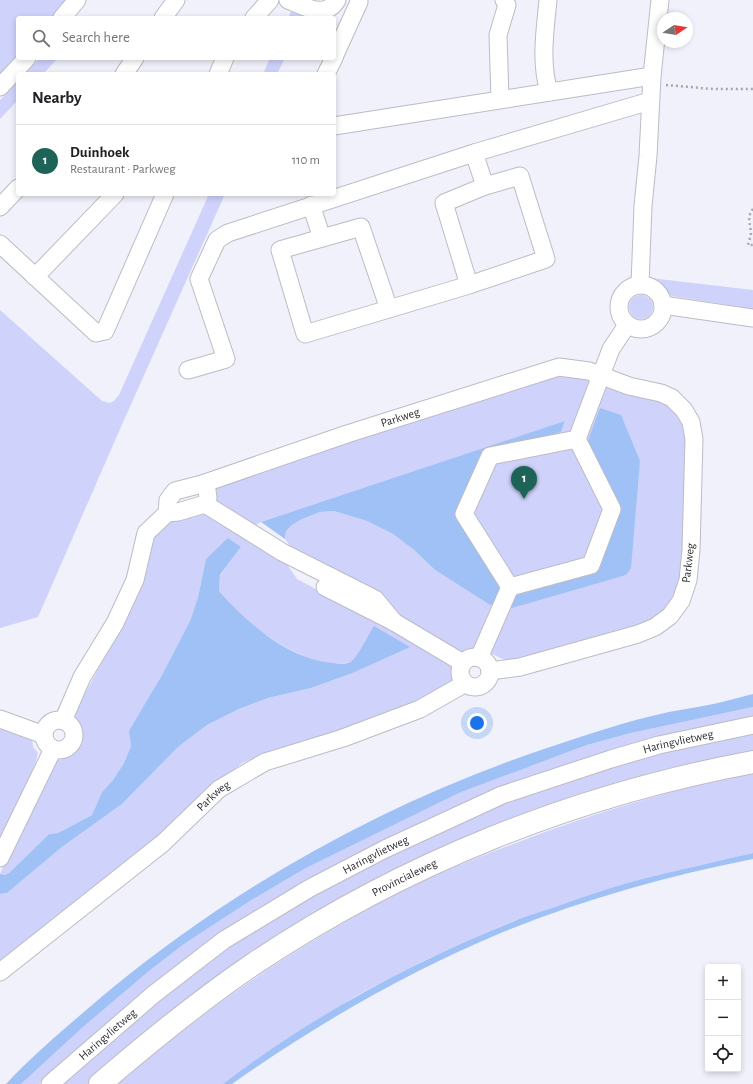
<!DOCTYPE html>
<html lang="en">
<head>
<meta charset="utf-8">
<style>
	body { margin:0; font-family:"Alegreya Sans",sans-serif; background:#f2f2f2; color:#202124 }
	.controls { position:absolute; right:12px; bottom:12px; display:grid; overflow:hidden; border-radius:4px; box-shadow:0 2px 6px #0003 }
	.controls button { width:36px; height:36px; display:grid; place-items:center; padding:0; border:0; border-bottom:1px solid #e0e0e0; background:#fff; color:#202124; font:20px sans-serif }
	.compass { position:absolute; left:657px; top:12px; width:36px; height:36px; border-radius:50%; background:#fff; box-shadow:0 2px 6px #0003; rotate:78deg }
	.you { position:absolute; left:477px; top:723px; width:14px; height:14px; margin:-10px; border:3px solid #fff; border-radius:50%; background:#1a73e8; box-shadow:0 0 0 6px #1a73e833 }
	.badge { display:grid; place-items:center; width:26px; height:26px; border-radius:50%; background:#1d6357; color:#fff; font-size:13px; font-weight:700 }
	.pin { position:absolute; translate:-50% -33px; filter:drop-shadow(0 1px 2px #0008) }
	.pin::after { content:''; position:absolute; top:21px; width:14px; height:12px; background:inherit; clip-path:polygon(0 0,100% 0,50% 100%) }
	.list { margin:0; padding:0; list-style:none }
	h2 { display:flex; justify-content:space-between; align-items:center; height:52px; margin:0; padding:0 16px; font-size:17px }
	h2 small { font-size:13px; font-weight:400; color:#757577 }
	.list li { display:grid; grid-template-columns:26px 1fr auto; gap:12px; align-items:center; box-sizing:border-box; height:72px; padding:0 16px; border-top:1px solid #e0e0e0 }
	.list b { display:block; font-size:15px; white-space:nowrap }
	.list p { margin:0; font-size:13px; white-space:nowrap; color:#757577 }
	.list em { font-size:13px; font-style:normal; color:#757577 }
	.icon { flex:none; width:22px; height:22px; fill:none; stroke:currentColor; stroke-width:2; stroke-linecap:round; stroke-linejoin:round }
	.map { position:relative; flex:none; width:753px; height:1084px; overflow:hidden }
	.search { position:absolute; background:#fff; box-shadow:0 2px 6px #0003; left:16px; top:16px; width:320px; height:44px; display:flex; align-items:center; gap:10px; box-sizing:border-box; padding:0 14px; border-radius:4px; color:#757577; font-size:15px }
	.panel { position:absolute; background:#fff; box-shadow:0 2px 6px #0003; left:16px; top:72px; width:320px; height:124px; border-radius:4px }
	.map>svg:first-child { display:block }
	.green { fill:#cfd2fb; fill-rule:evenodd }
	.water { fill:#a0c1f5 }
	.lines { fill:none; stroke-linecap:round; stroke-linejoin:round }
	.minor-casing { stroke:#bbbcc5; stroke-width:19 }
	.major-casing { stroke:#bbbcc5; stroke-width:24 }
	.path { stroke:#a6a7ae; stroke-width:2.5; stroke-dasharray:2 3; stroke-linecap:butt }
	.minor { stroke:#fff; stroke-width:17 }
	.major { stroke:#fff; stroke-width:22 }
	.labels { text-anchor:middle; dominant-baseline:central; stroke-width:3; stroke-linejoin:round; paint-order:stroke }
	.street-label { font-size:12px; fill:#2d2e31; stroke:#fff }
</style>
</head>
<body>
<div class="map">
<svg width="753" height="1084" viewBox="0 0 753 1084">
	<rect width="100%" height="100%" fill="#f0f1fa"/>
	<g class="green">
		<path d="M0 0H71L57 18H18V58L0 78Z"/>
		<path d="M293 7 306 11 303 18H288Z"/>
		<path d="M40 58H58L43 74H25Z"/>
		<path d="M270 58H285L277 74H263Z"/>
		<path d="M18 81V100L0 119V100Z"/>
		<path d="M209 194H225L120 429 38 617 0 628V310L102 401 110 403 114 401 119 395Z"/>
		<path d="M650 278 753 290V309L672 296C664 292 660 284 650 281Z"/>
		<circle cx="641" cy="307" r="12"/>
		<path d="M559 371 669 402 680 411 689 447 680 597 654 620 516 662H509L486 651 456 653 298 556 285 539 286 531 292 525 300 520 320 512 334 511 367 521 393 534 414 550 435 570 490 605 462 515 487 454 561 432 565 422 261 522 250 528 211 497 209 488ZM593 429 640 461 626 575 511 597 596 572 621 511 587 443Z"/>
		<path d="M207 506 276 553 287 564 297 579 445 658 453 668 454 677 452 681 445 689 413 703 337 732 305 740 256 757 242 763 220 781 115 874 0 967V894L7 893 62 847 122 804 178 747 207 725 239 709 268 698 311 688 350 674 352 661C324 672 279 645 256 628 242 618 231 604 219 591L220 576 241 547 206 559 198 597 190 621 162 675 130 731 131 746 124 763 113 780 102 792 92 815 58 833 49 834 9 873 5 875 0 874 33 794 52 761C68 760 83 749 77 731 75 725 71 723 72 717L117 635 152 533 160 525Z"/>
		<path d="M753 707V718L417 826 347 859 313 877 260 910 52 1072 39 1084H21L82 1028 149 971 184 944 250 901 306 868 459 793 587 745 631 733Z"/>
		<path d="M0 726 32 739 33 747 38 753 36 761 0 850Z"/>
		<path d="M753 731V754L474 837 112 1063 89 1084H59L98 1048 230 945 318 890 487 809 608 766Z"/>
		<path d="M753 772V853L688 868 513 921 460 944 423 961 356 996 282 1043 223 1084H118C204 1009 299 944 400 892 437 873 476 858 516 843 593 813 672 790 753 772Z"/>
	</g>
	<g class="water">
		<path d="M600 408 621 415 640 461 631 568 626 575 512 608 506 606 510 597 597 572 621 511 587 443Z"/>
		<path d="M565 421 561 432 487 454 462 515 504 594 499 603 490 605 435 570 414 550 393 534 367 521 334 511 320 512 300 520 292 525 286 531 285 539 261 522Z"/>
		<path d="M228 538 241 547 220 575 219 591C247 623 288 659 333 663 339 664 348 665 353 660 359 654 369 634 374 626L410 647 350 674 311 688 268 698 239 709 207 725 178 747 122 804 62 847 7 893 0 894V874L5 875 9 873 49 834 58 833 92 815 102 792 113 780 124 763 131 746 129 731 162 675 190 621 198 597 206 559Z"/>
		<path d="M753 694V707L631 733 587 745 459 793 306 868 250 901 184 944 149 971 82 1028 21 1084H6C36 1052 71 1023 105 994 234 887 382 804 541 750 583 736 626 721 669 712 680 710 692 708 703 706 720 703 736 698 753 694Z"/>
		<path d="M753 853V859C668 876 584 899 503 932 407 972 317 1024 232 1084H223C311 1017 410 963 512 922 528 915 544 911 561 905 589 895 618 885 647 878 682 869 718 861 753 853Z"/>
	</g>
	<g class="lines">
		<g class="minor-casing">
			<g id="minor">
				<path d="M288 0C304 6 325 20 337 0"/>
				<path d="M548 0C545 31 540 62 549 92"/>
				<path d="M62 18 77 0"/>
				<path d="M163 18 176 0"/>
				<path d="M254 18 270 0"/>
				<path d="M334 57 359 2"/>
				<path d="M124 74 135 58"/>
				<path d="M218 74 225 58"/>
				<path d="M326 74 334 58"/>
				<path d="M0 87 27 58"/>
				<path d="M500 99 498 35 507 5 504 0"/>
				<path d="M334 126 652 76"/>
				<path d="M474 153 485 186"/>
				<path d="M311 205 322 238"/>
				<path d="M0 207 18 188"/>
				<path d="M0 244 96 333 105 331 165 194"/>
				<path d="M35 277 115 194"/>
				<circle cx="641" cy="307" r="22"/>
				<path d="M640 285 643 206 648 156 652 76 660 0"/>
				<path d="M663 305 753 318"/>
				<path d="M389 309 361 227 280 250 305 334 469 285 546 259 520 176 485 186 444 203 469 285"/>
				<path d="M188 370 226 359 199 279 217 240 228 233 474 153 650 101"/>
				<path d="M577 439 490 456 464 514 510 587 591 565 612 509 577 439 611 349 627 325"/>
				<path id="s1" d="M202 484 347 434 559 367 589 371 629 386 661 393 672 398 684 410 691 422 694 439 691 550 688 580 681 601 670 616 655 627 638 634 520 667 490 671"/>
				<path d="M202 484 207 490 208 498 205 504 178 512 167 513 168 500 175 491Z"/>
				<path d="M205 504 282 552 375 599 394 622"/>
				<path d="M325 587 394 622 463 663"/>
				<circle cx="475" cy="672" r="15"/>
				<path d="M479 658 510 587"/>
				<path d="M0 719 44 735"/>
				<circle cx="59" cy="735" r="15"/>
				<path d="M63 721 82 677 115 623 135 580 146 533 167 513"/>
				<path d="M0 858 53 749"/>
				<path id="s2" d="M0 972 163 843 219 789 265 762 343 738 420 709 464 684"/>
				<path id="s3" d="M50 1084 154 994 224 940 310 888 385 849 502 795 611 759 659 745 753 725"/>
			</g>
		</g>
		<g class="major-casing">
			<g id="major">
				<path id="s4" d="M100 1084C149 1042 199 1001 252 965 402 864 575 795 753 762"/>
			</g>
		</g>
		<g class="path">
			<path d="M666 85 713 89H753"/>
			<path d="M753 209C747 216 750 224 751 232 751 236 749 241 748 245H753"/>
		</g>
		<use href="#minor" class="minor"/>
		<use href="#major" class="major"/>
	</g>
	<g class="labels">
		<g class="street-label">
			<text stroke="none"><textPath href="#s1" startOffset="209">Parkweg</textPath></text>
			<text transform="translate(688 563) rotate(-83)">Parkweg</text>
			<text stroke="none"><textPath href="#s3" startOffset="724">Haringvlietweg</textPath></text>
			<text stroke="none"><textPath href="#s2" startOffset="277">Parkweg</textPath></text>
			<text stroke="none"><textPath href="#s3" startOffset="400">Haringvlietweg</textPath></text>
			<text stroke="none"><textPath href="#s4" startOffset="369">Provincialeweg</textPath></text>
			<text stroke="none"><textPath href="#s3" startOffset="76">Haringvlietweg</textPath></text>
		</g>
	</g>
</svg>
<div class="controls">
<button>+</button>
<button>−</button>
<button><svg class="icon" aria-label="locate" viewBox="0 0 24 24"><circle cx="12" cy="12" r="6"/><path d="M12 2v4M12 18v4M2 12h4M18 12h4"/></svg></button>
</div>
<svg class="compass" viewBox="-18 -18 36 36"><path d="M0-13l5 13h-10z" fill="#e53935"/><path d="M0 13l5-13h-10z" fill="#757577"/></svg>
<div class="you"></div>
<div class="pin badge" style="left:524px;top:499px">1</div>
<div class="search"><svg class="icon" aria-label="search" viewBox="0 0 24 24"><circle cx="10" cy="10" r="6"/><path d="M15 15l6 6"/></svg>Search here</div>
<section class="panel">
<h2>Nearby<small></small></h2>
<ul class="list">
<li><span class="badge">1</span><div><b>Duinhoek</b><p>Restaurant · Parkweg</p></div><em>110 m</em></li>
</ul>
</section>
</div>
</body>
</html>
